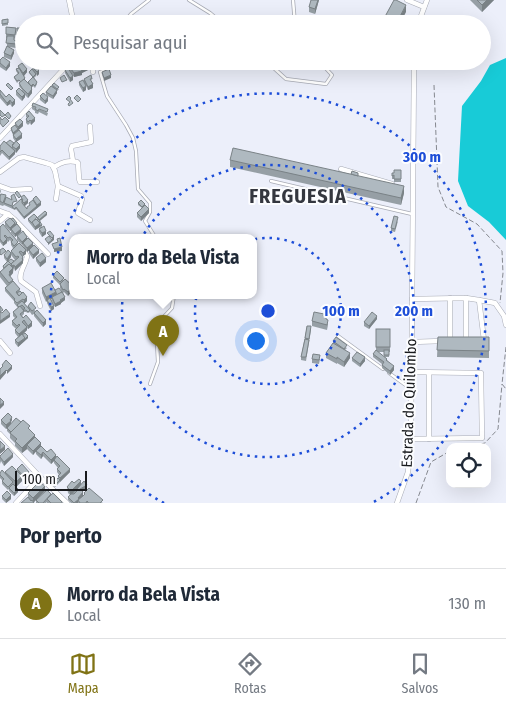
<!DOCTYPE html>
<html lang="pt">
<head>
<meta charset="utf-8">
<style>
	body { margin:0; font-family:"Fira Sans Condensed",sans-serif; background:#f6f6f7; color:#1f2937 }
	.controls { position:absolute; right:15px; bottom:15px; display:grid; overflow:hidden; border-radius:10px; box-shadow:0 5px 20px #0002 }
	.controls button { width:45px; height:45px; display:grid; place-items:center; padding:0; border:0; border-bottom:1px solid #e0e1e3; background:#fff; color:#1f2937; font:25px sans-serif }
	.scale { position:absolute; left:15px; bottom:12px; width:72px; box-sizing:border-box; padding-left:5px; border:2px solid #181a1d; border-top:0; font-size:14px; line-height:18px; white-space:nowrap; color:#181a1d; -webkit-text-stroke:4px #fcfdff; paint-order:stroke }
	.you { position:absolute; left:255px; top:340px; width:18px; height:18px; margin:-12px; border:4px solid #fff; border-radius:50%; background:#1a73e8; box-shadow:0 0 0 8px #1a73e833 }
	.badge { display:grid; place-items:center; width:32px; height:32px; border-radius:50%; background:#807315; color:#fff; font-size:16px; font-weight:700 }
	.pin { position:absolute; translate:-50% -41px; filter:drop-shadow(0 1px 2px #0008) }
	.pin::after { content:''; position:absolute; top:26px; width:18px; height:15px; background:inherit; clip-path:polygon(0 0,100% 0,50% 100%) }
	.popup { position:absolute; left:69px; top:234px; width:188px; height:65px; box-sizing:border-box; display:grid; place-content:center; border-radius:10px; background:#fff; filter:drop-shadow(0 1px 4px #0005); font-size:16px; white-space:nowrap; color:#747a83 }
	.popup b { font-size:19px; color:#1f2937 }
	.popup::after { content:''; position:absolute; left:50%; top:100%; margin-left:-10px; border:10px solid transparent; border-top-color:#fff }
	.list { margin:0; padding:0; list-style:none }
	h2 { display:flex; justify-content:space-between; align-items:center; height:65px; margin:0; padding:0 20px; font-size:21px }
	h2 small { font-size:16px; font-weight:400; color:#747a83 }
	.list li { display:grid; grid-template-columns:32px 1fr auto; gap:15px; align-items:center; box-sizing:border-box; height:70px; padding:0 20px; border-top:1px solid #e0e1e3 }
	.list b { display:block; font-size:19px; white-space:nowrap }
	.list p { margin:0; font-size:16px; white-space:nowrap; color:#747a83 }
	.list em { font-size:16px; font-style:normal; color:#747a83 }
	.icon { flex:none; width:28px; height:28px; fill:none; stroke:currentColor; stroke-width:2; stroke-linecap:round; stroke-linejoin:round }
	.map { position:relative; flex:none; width:506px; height:503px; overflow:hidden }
	.search { position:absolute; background:#fff; box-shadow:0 5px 20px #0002; left:15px; right:15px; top:15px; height:55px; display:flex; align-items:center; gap:12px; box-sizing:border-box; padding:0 18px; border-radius:28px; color:#747a83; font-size:19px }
	.sheet { height:135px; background:#fff }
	nav { display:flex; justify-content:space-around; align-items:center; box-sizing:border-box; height:70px; border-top:1px solid #e0e1e3; background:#fff; font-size:14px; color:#747a83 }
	nav a { display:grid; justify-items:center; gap:2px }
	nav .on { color:#807315 }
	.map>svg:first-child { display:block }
	.water { fill:#18cbd7 }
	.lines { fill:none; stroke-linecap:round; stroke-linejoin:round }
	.lane-casing { stroke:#a8abb5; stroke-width:4 }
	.street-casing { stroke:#a8abb5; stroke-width:5.5 }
	.path { stroke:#85888f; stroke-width:1; stroke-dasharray:5 2.5; stroke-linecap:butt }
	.lane { stroke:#fff; stroke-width:2.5 }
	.street { stroke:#fff; stroke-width:4.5 }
	.wall { fill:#969fa5; fill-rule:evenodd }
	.shaded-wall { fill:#7a8286 }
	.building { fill:#afb9c0; stroke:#7a8286 }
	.ring { fill:none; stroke:#1d4ed8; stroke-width:2.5; stroke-dasharray:2.5 5 }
	.labels { text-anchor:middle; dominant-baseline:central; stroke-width:4; stroke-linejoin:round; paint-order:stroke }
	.street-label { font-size:15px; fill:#181a1d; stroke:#fcfdff }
	.district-label { font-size:20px; font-weight:bold; letter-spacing:1px; fill:#34373f; stroke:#fcfdff }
	.centre { fill:#1d4ed8; stroke:#fcfdff; stroke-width:2.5 }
	.ring-label { font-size:15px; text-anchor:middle; font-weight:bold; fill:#1d4ed8; stroke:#fcfdff; stroke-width:4; stroke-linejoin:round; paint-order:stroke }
</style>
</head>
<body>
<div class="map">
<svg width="506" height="503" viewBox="0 0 506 503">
	<rect width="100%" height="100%" fill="#eceffa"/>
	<path class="water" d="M506 58V240L489 222 468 206 458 181 462 106 481 81 490 65Z"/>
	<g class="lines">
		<g class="lane-casing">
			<g id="lane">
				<path d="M189 0 210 13 223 24"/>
				<path d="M293 0 295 24"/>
				<path d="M123 24 131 14 149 0"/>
				<path d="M108 61 107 70 100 72 107 96 126 125 133 138 136 151 138 189 150 203V212L145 221 155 237"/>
				<path d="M266 61 286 79 326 84 332 75 319 61"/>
				<path d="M271 181 412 214"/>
				<path d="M338 336 383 369"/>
				<path d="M389 373 411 389"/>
				<path d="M150 384 158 362 156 325 172 308 174 295"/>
			</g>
		</g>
		<g class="street-casing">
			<g id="street">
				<path d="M69 0 72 15 76 24"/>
				<path d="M407 0 424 7"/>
				<path d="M418 24 427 0"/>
				<path d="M92 61 93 72"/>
				<path d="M0 138 71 61"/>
				<path d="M73 161 71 149 72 146 91 142 90 126"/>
				<path d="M54 167C62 162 68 160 77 162L78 163 79 179 80 182H97"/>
				<path d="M341 169 392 184"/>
				<path d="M0 172 19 158 24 157 46 163 52 165 55 171 58 186 56 199"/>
				<path d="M0 186 11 190 30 189"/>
				<path d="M58 186 81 196 82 199 78 213 90 220"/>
				<path d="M0 211 8 214 14 219 48 254"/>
				<path d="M0 221 8 214"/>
				<path d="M22 248 27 256C26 265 18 272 21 281L36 292 40 306"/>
				<path d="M450 298V341"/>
				<path d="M412 299 466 298 479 300 484 340"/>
				<path d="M479 300 495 303 504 316 506 325"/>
				<path d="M0 341 10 353"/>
				<path d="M466 341V298"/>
				<path d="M412 342 442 341"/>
				<path d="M0 434 40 477 67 503"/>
				<path d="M411 439 482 438 481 373 411 372"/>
				<path d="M429 439V373"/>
				<path d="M16 503 40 477"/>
				<path d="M397 503 408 472 411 439 414 61"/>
			</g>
		</g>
		<g class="path">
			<path d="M434 85 438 187 446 207 477 224 502 251 503 273 500 303"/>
			<path d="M506 347 502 384 506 389"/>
			<path d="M466 447 485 443 498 429 502 384"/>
			<path d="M416 503 431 462 450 451"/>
		</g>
		<use href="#lane" class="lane"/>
		<use href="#street" class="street"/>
	</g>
	<g class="wall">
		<path d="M319 0 315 14 309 12V7Z"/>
		<path d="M470 0H494L482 12Z"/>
		<path d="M8 19V25L2 26V20Z"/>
		<path d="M6 27 16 28 15 39 14 38V40L16 41V48L9 47 14 53 11 60 4 57V53L7 47V38H6Z"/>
		<path d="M17 28H21L20 40H17Z"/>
		<path d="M0 60 10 66 6 71 0 67Z"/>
		<path d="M72 61H88V63H87L88 70 82 73V75L74 77 68 68V65L72 62Z"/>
		<path d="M18 66 27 72 24 76V80L28 84V82L33 77 29 73V72L32 70V67L39 74 37 76 36 74V76L34 78 37 84 35 88 33 86 32 87V93L28 98 25 95V97L22 101 16 95V91L22 90 19 86 20 82 19 81 17 83 14 78V77L18 74 16 71V69L18 68Z"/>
		<path d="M65 70 73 80 70 82 65 73Z"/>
		<path d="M84 79 92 82 93 88 88 90 84 82Z"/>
		<path d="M79 82 86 90 83 92 79 85Z"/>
		<path d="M52 85 59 89 57 91V93L53 99 46 95V92L52 87Z"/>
		<path d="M0 86V90L6 97 15 104 12 107 10 104 7 106 0 98Z"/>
		<path d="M40 96 48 101 45 104 40 100Z"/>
		<path d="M32 106 48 113 47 116 39 112 38 114 35 113V111L32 109Z"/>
		<path d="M26 114 35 121 31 125 30 123 28 125 26 123V119L27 118 26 117Z"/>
		<path d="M15 123 23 126 15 133 22 138 16 142 20 148 16 153 15 152V154L9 160 2 153 0 156V146L7 143H14L15 141 13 138V135L11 130V128L15 125Z"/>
		<path d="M230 160 404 193 401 205 230 167Z"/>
		<path d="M401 170V182H394V179H392V176L394 173Z"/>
		<path d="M0 189 1 191 0 194 12 200 11 196 13 204 12 207 21 199V197L28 203 24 206 27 209 33 200V199L41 205 24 219 16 209 15 210 4 205 3 206 0 205Z"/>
		<path d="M138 203 145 205 149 213 141 221 137 217V213L142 208 138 205Z"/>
		<path d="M47 215 40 221 42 226 41 228 46 234 42 237 39 232V229L40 228V227L35 230 28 221V219H37H36L37 221V218Z"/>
		<path d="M398 221 395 232 391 231V228Z"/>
		<path d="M5 222 17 225 21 232 15 237 11 233V230L10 231 5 226Z"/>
		<path d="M0 227 18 244 26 254 23 256V263L15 271 14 268 13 269V273L10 277 13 281 27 301 24 304 28 307V306L36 311 46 324 43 327 34 316V314L32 315 30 312 28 313 26 312H24V314L22 316 32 326 28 329 27 328V330L22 335 28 338 18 347 15 343V340L18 337 15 333V330L16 329 12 325V321L15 318 13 316V312L18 308 14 303V301L5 291V288L7 286 0 277V272L3 270V266L7 262 4 258V255L11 253V251L13 248 11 245V242L10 240 8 242 7 241V243L3 246 0 242ZM11 255 15 260 14 261H8L11 257Z"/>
		<path d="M17 236 27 239 39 253 33 259 29 253V250L27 252 23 246V244L22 245 17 240Z"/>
		<path d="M36 258 46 262 40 267 36 261Z"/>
		<path d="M53 275 64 280 73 286 68 296 64 292 63 293 65 300 61 303V304L55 307 52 301V299H51L54 309 51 311 47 303V301L46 302 42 293V288L62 292 60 288V285L53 278Z"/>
		<path d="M324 316 326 319 328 325 327 330 312 326V321Z"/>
		<path d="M377 319 369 329 364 326V322Z"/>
		<path d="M307 326 311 330 306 361 301 360V357Z"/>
		<path d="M376 329H390V352H389V357H385L394 370 390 375 382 368V364L373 357V354L376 351ZM378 352H384V357Z"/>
		<path d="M438 337H489V358L437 357Z"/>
		<path d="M333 341 347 348 345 350 350 358 344 367 337 363V364L326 358V353L333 343Z"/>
		<path d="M352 358 365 361 360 367 352 361Z"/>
		<path d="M312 359H320L319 364 312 363Z"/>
		<path d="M1 420H12L11 422V424L30 430 41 446 47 452 56 457 70 472 55 487 53 485V483L58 478V476L59 475 57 472V469L58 468 54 463V461L51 464 43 456 41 459 36 454V451L33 455 27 449 22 453 15 446V443L10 438V434L7 431V428L6 429 1 424Z"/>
		<path d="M0 456 13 457 4 466 1 461 0 464Z"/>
		<path d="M17 469 29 476V478L25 482 22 478V481L16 487 18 492 14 496 9 491V489L8 490 2 484V480L0 478V473H5V472L17 471Z"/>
		<path d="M74 483 81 484 87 488 82 491 83 496 80 499 84 496V493L103 503H71L68 500V497L70 495 68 493 67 487Z"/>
		<path d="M45 491 34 502 21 503 28 497V493Z"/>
		<path d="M51 494 62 503H47V502L46 503H36V500Z"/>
		<path d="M2 496 11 499 6 503 2 499Z"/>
	</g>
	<g class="shaded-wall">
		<path d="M318 0H319L315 14V9Z"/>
		<path d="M487 0H494L482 12V5Z"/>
		<path d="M406 5V12L400 24H396Z"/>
		<path d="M14 50V53L11 60V56Z"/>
		<path d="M10 62V66L6 71V68Z"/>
		<path d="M88 67V70L82 73V75L74 77V73L81 69Z"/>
		<path d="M27 69V72L23 77V73Z"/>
		<path d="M39 70V74L37 76V72Z"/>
		<path d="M111 75V78L104 81V78Z"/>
		<path d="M73 76V80L70 82V78Z"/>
		<path d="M33 84V86L32 87V93L28 98V94L31 86Z"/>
		<path d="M93 84V88L88 90V87Z"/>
		<path d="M86 86V90L83 92V88Z"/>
		<path d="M57 90V93L53 99V96Z"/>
		<path d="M25 94V97L22 101V97Z"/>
		<path d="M48 97V101L45 104V101Z"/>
		<path d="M10 100V104L7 106V103Z"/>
		<path d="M15 100V104L12 107V103Z"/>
		<path d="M35 118V121L31 125V121Z"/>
		<path d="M23 122V126L13 135V133L18 129V127Z"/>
		<path d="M22 134V138L16 142V139Z"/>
		<path d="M20 145V148L16 153V149Z"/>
		<path d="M15 151V154L9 160V157Z"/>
		<path d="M404 186V193L401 205V198Z"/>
		<path d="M28 200V203L24 207V203Z"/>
		<path d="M41 202V205L24 219V217L37 206V205Z"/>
		<path d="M149 209V213L141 221V217Z"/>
		<path d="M47 213V215L39 221V220Z"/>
		<path d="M15 223H17V225L10 231V228Z"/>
		<path d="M40 223V227L35 230V227Z"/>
		<path d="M21 229V232L15 237V234Z"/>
		<path d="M46 231V234L42 237V233Z"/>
		<path d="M54 236V240L48 245V243L52 240V238Z"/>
		<path d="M27 237V240L22 245V242Z"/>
		<path d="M7 239V243L3 246V243Z"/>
		<path d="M33 243V247L27 252V248Z"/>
		<path d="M62 247V251L54 252V249Z"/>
		<path d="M26 250V254L23 256V253Z"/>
		<path d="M39 250V253L33 259V255Z"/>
		<path d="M11 253V257L7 262V259Z"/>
		<path d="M23 257V263L15 271V267Z"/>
		<path d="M46 258V262L40 267V263Z"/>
		<path d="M14 265 13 273 10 276V278L9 280V272Z"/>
		<path d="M73 286V290L68 296V292Z"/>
		<path d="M56 292V297H52V299L48 301 47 300 46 302V297Z"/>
		<path d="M27 297V301L24 304V300Z"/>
		<path d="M65 297V300L61 303V304L55 307V304Z"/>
		<path d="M54 306V309L51 311V307Z"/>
		<path d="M10 314V317L0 324V321Z"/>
		<path d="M377 316V319L369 329V326Z"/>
		<path d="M46 320V324L43 327V323Z"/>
		<path d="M32 322V326L28 329V326Z"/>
		<path d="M27 327V330L19 338V334Z"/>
		<path d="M28 336V338L18 347V343L25 338Z"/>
		<path d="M350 353V358L344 367V362Z"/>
		<path d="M365 357V361L360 367V364Z"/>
		<path d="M12 366V369L7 374V371Z"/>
		<path d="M394 366V370L390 375V371Z"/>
		<path d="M6 370V373L0 380V376Z"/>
		<path d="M4 402V405L0 409V405Z"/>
		<path d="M12 417V420L11 422V424L6 429V425Z"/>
		<path d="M35 435V440L27 445V449L22 453V448Z"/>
		<path d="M41 443V446L33 455V451Z"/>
		<path d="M5 446V450L0 454V450Z"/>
		<path d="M43 452V456L41 459V455Z"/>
		<path d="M13 454V457L4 466V462Z"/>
		<path d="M56 455V458L54 460V461L51 464V460Z"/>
		<path d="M70 469V472L60 482V478Z"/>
		<path d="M29 472V478L25 482V478Z"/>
		<path d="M22 476V481L16 487V482Z"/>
		<path d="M81 481V485L70 496V492Z"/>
		<path d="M87 485V488L80 493V489Z"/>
		<path d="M45 486V491L33 503V498Z"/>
		<path d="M18 489V492L14 496V493Z"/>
		<path d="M83 492V496L78 501V503H75L78 498Z"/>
		<path d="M11 495V499L6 503V500Z"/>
	</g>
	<g class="building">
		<path d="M311 0H318L315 9 309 7Z"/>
		<path d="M394 0H396L406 5 396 24H381Z"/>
		<path d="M477 0H487L482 5Z"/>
		<path d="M8 19V23L2 24V20Z"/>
		<path d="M6 27 16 28 15 35 6 34Z"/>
		<path d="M17 28H21L20 37H17Z"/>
		<path d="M7 36H14V40L16 41V44L6 43Z"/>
		<path d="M7 46 14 50 11 56 4 53Z"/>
		<path d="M3 57 10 62 6 68 0 63V60Z"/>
		<path d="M72 61H86L88 67 81 69 82 71 74 73 68 65 72 62Z"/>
		<path d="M22 63 27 69 23 73 18 66Z"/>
		<path d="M34 64 39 70 37 72 32 67Z"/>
		<path d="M19 68 25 78 21 82 19 80 17 81 14 77 19 73 16 69Z"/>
		<path d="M68 68 73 76 70 78 65 70Z"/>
		<path d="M32 69 36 74 33 77 29 72Z"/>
		<path d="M109 69 111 75 104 78 102 72Z"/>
		<path d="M64 75 67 80 62 82 60 78Z"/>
		<path d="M91 75 92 79H90L93 84 88 87 84 79Z"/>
		<path d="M33 77 37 82 35 86 33 84 31 86 28 82Z"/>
		<path d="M24 79 32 87 31 88 32 89 28 94 22 88 19 83Z"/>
		<path d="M83 80 86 86 83 88 79 82Z"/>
		<path d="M8 83 13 88 11 90 6 85Z"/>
		<path d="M54 83 59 87 57 89 52 85Z"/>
		<path d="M51 86 57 90 53 96 46 92Z"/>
		<path d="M19 88 25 94 22 97 16 91Z"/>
		<path d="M0 90 6 97 9 94 15 100 12 103 10 100 7 103 0 94Z"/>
		<path d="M43 93 48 97 45 101 40 96Z"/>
		<path d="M77 95 81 99 78 102 74 98Z"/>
		<path d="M69 96 71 98 70 99 73 103 69 106 68 104 70 102 66 99Z"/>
		<path d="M33 103 48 109 47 112 39 109 38 111 35 109 36 107 32 106Z"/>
		<path d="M0 110 5 115 2 117 0 115Z"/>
		<path d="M29 111 35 118 31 121 30 120 28 122 26 119 29 116 26 114Z"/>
		<path d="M8 112 11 116 9 119 5 115Z"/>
		<path d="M0 117 2 120 5 117 9 121 3 127 0 123Z"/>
		<path d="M20 119 23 122 18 127 15 123Z"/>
		<path d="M15 125 18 129 13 133 11 128Z"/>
		<path d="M19 130 22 134 16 139 13 135Z"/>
		<path d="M10 140 14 143 12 145 13 146 12 148 6 143Z"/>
		<path d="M4 141 15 151 9 157 2 150 0 152V146Z"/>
		<path d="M16 141 20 145 16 149 12 146Z"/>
		<path d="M233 148 404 186 401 198 230 160Z"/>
		<path d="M394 170H401V179H394V175L392 176V173H394Z"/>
		<path d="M352 171 358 173V176L351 174Z"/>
		<path d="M17 191 21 196 19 198 15 193Z"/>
		<path d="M1 194 6 195 3 203 0 201V196Z"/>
		<path d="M14 194 17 201 13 202 12 206 4 203 6 197 12 200 11 196Z"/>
		<path d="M24 195 28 200 24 203 22 201 23 200 21 197Z"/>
		<path d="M36 196 41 202 37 205 33 199Z"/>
		<path d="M21 199 22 200V203L27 209V207L30 205 29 203 33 200 37 206 24 217 16 207 15 209 12 207Z"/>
		<path d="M141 200 145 204 142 207 138 203Z"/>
		<path d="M145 205 149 209 141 217 137 213Z"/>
		<path d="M45 211 47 213 39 220 42 225 41 226 37 221 39 219 37 218Z"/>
		<path d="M34 214 37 217 32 223 28 219Z"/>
		<path d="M394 216 398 217 395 229 391 228Z"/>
		<path d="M10 218 15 223 10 228 5 222Z"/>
		<path d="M13 218 17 223 15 225V223L11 219Z"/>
		<path d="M36 219 40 223 35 227 32 222Z"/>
		<path d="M3 224 18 242 14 246 11 242 13 240 10 237 8 238 5 235 4 236 7 239 3 243 0 239V227Z"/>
		<path d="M17 224 21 229 15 234 11 229Z"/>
		<path d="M44 226 46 231 42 233 39 229Z"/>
		<path d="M23 231 27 237 22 242 17 236Z"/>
		<path d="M50 231 54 236 52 238 47 233Z"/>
		<path d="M49 236 52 240 48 243 45 239Z"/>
		<path d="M28 238 33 243 27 248 23 243Z"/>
		<path d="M60 238 62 247 54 249 52 244 58 242 57 239Z"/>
		<path d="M19 243 26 250 23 253 21 251 19 252 23 257 22 259 23 260 15 267 14 265 12 266 11 264 13 267 12 268 9 264 4 268 3 266 8 261 11 264 19 257 18 256 16 257 11 251Z"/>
		<path d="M34 245 39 250 33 255 29 250Z"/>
		<path d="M3 248 6 251 1 255 0 254V250Z"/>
		<path d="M8 250 11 253 7 259 4 255Z"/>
		<path d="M42 253 46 258 40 263 36 258Z"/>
		<path d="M11 259 14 261 11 264 8 261Z"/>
		<path d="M9 264 13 268 9 272 10 273 9 275 13 280 9 283 0 272Z"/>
		<path d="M57 271 64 278 60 282 53 275Z"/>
		<path d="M65 279 73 286 68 292 64 289 63 290 60 284Z"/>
		<path d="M13 281 20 289 16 292 19 296 23 292 27 297 24 300 23 299 17 303 14 300 15 299 5 288Z"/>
		<path d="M51 283 56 292 46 297 42 288Z"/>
		<path d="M59 288 62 292 57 295 55 290Z"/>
		<path d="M20 291 22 293 19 296 17 293Z"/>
		<path d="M62 292 65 297 60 300 61 301 55 304 52 297Z"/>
		<path d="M50 298 54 306 51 307 47 300Z"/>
		<path d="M22 301 30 310 28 312 26 310H23L25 308 22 305 19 307 17 305Z"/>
		<path d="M31 302 36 308 32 311 28 306Z"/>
		<path d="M0 306 3 310 0 312 2 313 6 309 10 314 0 321Z"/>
		<path d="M20 306 24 311 20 314 23 318 26 315 32 322 28 326 24 320 22 322 27 327 19 334 15 330 20 325 19 324 17 326 12 321 17 317 13 312Z"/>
		<path d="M37 310 46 320 43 323 34 313Z"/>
		<path d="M314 312 324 314 323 316 326 317V319L328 320 327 325 312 321Z"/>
		<path d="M372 312 377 316 369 326 364 322Z"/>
		<path d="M307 326H311L309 339 305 338Z"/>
		<rect x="376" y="329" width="14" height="18"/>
		<path d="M25 333 28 336 25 339V338L22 335Z"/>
		<path d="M22 334 25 338 18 343 15 340Z"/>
		<path d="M336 337 347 345 344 349 333 341Z"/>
		<path d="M438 337H489V351L437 350Z"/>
		<path d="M305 339 309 340 306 357H301Z"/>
		<path d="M333 343 350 353 344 362 337 357V359L326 353Z"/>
		<path d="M376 350 387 359 386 360 394 366 390 371 382 365 384 362 373 354Z"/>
		<rect x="384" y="350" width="5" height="5"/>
		<path d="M357 352 365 357 360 364 352 358Z"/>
		<path d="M313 354 320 355 319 360 312 359Z"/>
		<path d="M6 360 12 366 7 371 6 370 0 376V369L3 366 2 365Z"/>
		<path d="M0 398 4 402 0 405Z"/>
		<path d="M8 413 12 417 10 420 11 421 6 425 1 420Z"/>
		<path d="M16 418 21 422 11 432 7 428Z"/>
		<path d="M23 420 30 426 28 428 35 435 22 448 15 441 17 439 10 433Z"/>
		<path d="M35 437 41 443 33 451 27 445Z"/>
		<path d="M0 441 5 446 0 450Z"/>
		<path d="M41 446 47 452 51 449 56 455 51 460 43 452 41 455 36 451Z"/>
		<path d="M8 448 13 454 4 462 0 457V456Z"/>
		<path d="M57 456 70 469 60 478 58 476 61 473 57 469 60 466 54 460Z"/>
		<path d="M22 464 29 472 28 474 29 475 25 478 17 469Z"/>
		<path d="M12 466 22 476 16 482 5 472Z"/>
		<path d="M2 470 13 482 8 487 2 481 4 479 0 475V473Z"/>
		<path d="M58 478 60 480 55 485 53 483Z"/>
		<path d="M79 479 81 481 70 492 68 489H69L67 487 72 481 74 483Z"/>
		<path d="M84 481 87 485 80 489 83 492 78 498 79 499 74 503 68 497 71 494H74L78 490 77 489Z"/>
		<path d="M39 482 45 486 33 498 28 493Z"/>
		<path d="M13 484 18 489 14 493 9 488Z"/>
		<path d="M89 488 103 500 100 503H88V502L87 501 86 503H80L78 500 83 496 85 494 84 493Z"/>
		<path d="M47 490 51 494 43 503H39L36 500Z"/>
		<path d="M7 491 11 495 6 500 2 496Z"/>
		<path d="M53 493 62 502V503H51L47 499Z"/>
		<path d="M28 497 31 501 32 500 34 503H21Z"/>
	</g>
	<g class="ring">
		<circle cx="268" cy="311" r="73"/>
		<circle cx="268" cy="311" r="146"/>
		<path d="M164 503A218 218 0 1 1 372 503"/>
	</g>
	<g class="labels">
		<g class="street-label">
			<text transform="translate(409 403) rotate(-88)">Estrada do Quilombo</text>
		</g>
		<g class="district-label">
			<text x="298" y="196">FREGUESIA</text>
		</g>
	</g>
	<circle cx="268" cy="311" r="8" class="centre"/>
	<g class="ring-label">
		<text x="422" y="162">300 m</text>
		<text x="341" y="316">100 m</text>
		<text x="414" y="316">200 m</text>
	</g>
</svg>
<div class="controls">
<button><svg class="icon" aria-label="locate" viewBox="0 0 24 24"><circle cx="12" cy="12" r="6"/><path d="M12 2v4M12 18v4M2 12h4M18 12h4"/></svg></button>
</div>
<div class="scale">100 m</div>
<div class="you"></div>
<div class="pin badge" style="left:163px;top:356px">A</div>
<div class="popup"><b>Morro da Bela Vista</b>Local</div>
<div class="search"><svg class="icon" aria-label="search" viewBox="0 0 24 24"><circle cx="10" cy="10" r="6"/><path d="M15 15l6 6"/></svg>Pesquisar aqui</div>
</div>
<section class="sheet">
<h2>Por perto<small></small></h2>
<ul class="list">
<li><span class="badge">A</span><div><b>Morro da Bela Vista</b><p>Local</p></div><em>130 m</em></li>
</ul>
</section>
<nav>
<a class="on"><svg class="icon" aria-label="map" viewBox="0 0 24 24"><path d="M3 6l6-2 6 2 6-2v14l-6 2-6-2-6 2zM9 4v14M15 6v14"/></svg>Mapa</a>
<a><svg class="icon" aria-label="directions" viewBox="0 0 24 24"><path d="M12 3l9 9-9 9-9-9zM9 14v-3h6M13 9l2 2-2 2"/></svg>Rotas</a>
<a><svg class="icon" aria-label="saved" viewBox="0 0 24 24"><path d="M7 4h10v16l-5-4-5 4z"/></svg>Salvos</a>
</nav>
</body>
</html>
